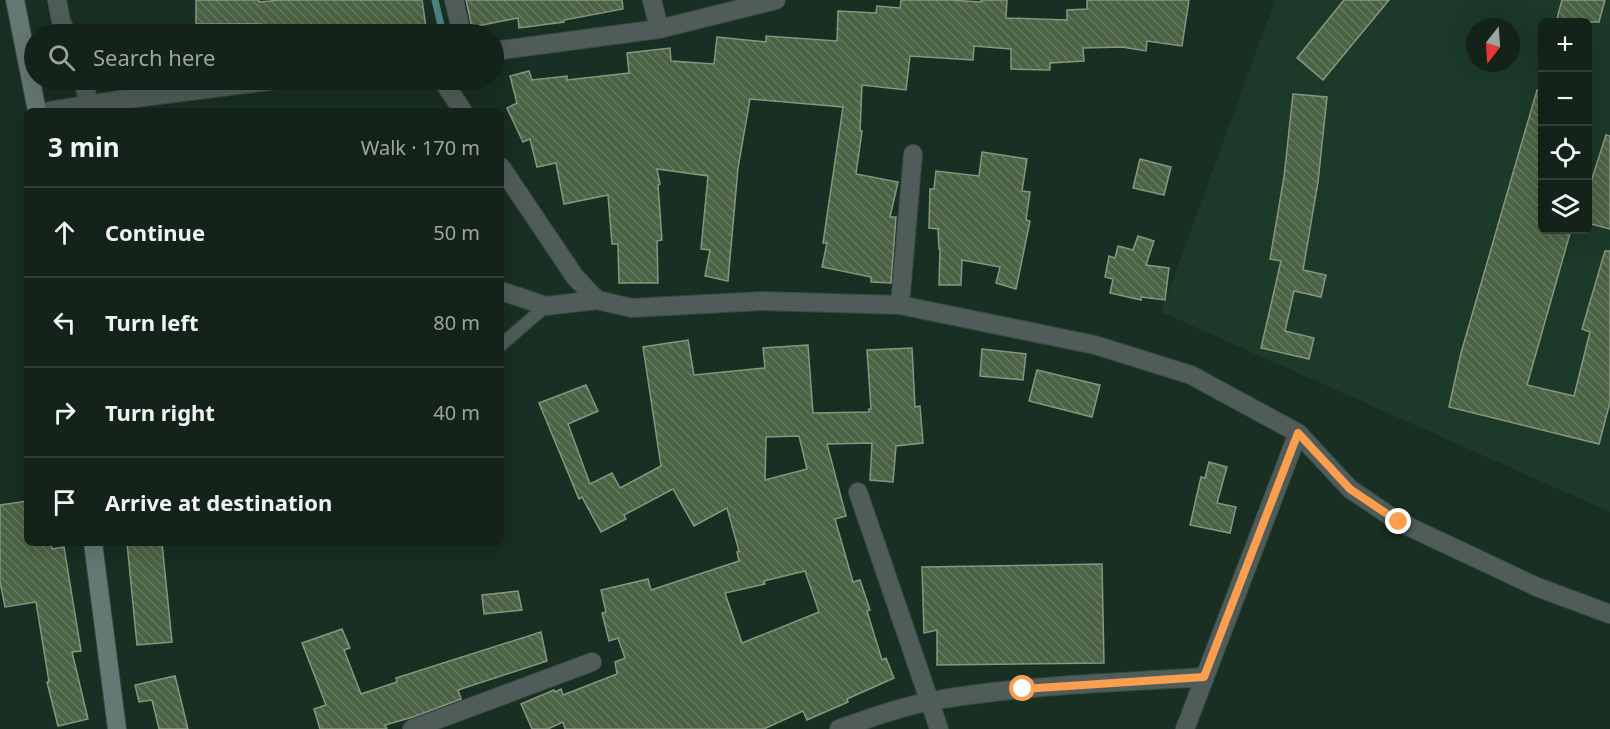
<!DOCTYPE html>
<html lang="en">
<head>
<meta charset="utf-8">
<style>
	body { margin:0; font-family:"Noto Sans",sans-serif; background:#1c2b23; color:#f1f3f6 }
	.controls { position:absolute; right:18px; top:18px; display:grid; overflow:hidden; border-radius:9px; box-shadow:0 6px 24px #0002 }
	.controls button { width:54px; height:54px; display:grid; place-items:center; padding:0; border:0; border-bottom:2px solid #324039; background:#13231a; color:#f1f3f6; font:30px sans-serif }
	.compass { position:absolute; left:1466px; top:18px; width:54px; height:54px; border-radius:50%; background:#13231a; box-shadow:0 6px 24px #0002; rotate:197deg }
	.stop { position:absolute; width:18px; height:18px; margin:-14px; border:4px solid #fb9e50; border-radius:50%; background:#fff }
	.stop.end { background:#fb9e50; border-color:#fff; box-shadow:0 2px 6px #0008 }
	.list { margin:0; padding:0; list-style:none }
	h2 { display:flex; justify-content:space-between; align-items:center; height:78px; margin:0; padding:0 24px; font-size:26px }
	h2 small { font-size:20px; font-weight:400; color:#9da4a2 }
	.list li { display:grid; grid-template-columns:39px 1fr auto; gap:18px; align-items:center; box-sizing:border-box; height:90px; padding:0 24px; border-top:2px solid #324039 }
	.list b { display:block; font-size:22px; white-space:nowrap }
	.list em { font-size:20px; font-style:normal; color:#9da4a2 }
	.icon { flex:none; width:33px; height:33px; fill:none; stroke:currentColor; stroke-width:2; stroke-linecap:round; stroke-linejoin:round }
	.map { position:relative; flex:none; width:1610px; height:729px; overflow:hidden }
	.search { position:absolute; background:#13231a; box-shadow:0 6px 24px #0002; left:24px; top:24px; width:480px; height:66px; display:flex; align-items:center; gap:15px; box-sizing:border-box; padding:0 21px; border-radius:33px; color:#9da4a2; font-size:22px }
	.panel { position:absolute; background:#13231a; box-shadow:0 6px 24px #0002; left:24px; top:108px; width:480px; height:438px; border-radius:9px }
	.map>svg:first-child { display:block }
	.built { fill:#1c3929; fill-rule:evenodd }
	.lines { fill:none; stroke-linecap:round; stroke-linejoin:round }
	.stream { stroke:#4c8182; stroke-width:7 }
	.building { fill:url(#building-back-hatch); stroke:#869681; stroke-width:1.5; fill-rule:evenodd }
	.lane-casing { stroke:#364b3f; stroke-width:14 }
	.street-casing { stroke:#364b3f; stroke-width:20 }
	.secondary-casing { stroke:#364b3f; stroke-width:20 }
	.lane { stroke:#505c59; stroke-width:12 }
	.street { stroke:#505c59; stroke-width:18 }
	.secondary { stroke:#657873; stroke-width:18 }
	.route { stroke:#fb9e50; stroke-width:8 }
</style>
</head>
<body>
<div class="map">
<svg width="1610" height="729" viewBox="0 0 1610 729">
	<defs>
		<pattern id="building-back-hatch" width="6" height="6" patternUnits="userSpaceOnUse" patternTransform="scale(1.5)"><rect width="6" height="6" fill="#4b6344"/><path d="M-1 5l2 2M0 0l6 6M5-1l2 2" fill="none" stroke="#64795e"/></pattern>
	</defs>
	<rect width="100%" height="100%" fill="#192f23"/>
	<path class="built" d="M1275 0H1610V512L1161 312ZM1542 22H1588V230H1542ZM1475 27H1511V63H1475Z"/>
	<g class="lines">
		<path class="stream" d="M435 0 443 34"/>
	</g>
	<g class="building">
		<path d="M196 0H259V2L280 0H422L427 34H355L354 30 306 34H263L262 24H196Z"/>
		<path d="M466 0H622L623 9 564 20V22L519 28 518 18 472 27Z"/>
		<path d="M901 0H950L981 2V0H1007L1006 18 1067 20V10L1087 9V0H1189L1182 46 1147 41 1146 51 1122 47 1083 48 1084 61 1050 63V70L1011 69V49L974 46 973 60 910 56 906 90 862 85 860 131H862L856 174 898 182 890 217H896L891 283 871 282V277L822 267 827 243H823L843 107 750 99 738 168 728 281 705 276 710 250 701 249 708 176 657 169 660 184 658 185 662 240 657 241 658 283H619L618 244H612L608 195 564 204 556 163 537 167 530 139 523 142 507 108 517 103 510 76 529 71 532 80 567 76V80L629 73 627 53 670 48 671 61 714 64 717 37 766 42V36L837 41 838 11 876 13 877 6 900 8Z"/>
		<path d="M1344 0H1389L1323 80 1297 58Z"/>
		<path d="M1562 0H1605L1599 22H1556Z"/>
		<path d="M1537 90 1542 91V230H1571L1527 385 1574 396 1590 332 1582 329 1605 251H1610V402L1599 444 1449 407 1461 353Z"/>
		<path d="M1293 94 1327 97 1318 182 1303 270 1326 275 1321 297 1294 291 1285 331 1314 338 1309 359 1261 348 1281 261 1270 259 1284 177Z"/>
		<path d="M1606 135 1610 136V229L1587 223V194Z"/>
		<path d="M982 152 1027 159 1022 191 1030 192 1026 220 1030 221 1016 289 996 283 1000 267 962 260 961 285H939L940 249H939L938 229 929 228 930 189H934L936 171 979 176Z"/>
		<path d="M1140 159 1171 167 1164 195 1133 188Z"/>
		<path d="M1138 236 1154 241 1146 265 1169 268 1165 300 1141 297V300L1110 293 1113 279 1105 277 1109 256 1115 258 1118 246 1133 250Z"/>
		<path d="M688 340 694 375 765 368 763 348 808 345 813 413 869 412V409H871L867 350 912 348 915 407 920 406 923 443 896 446 893 482 870 480 872 443 827 444 846 516 835 519 853 582 860 580 870 610 867 611 882 660 886 658 894 678 847 699 848 702 807 720 803 711 764 729H565L563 722 548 729H532L521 704 554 690 555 692 561 689 563 695 617 674 615 662 625 658 618 638 609 641 602 613 606 612 601 590 648 579 651 590 739 561 737 552 739 551 727 508 694 526 673 489 624 515 626 519 601 532 582 497 579 499 539 403 586 385 598 411 568 424 590 484 612 473 620 488 661 466 643 347ZM799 436 807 469 765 480 766 437ZM805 571 819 612 742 643 725 593 765 584 764 581Z"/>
		<path d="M982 349 1026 354 1023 380 980 376Z"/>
		<path d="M1037 370 1100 385 1092 417 1029 401Z"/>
		<path d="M1209 462 1227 467 1217 503 1236 507 1230 533 1190 525 1201 477 1205 478Z"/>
		<path d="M27 501V543H51L52 549 64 547 81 651 72 652 88 719 58 726 47 682H49L36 602 5 607 0 582V505Z"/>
		<path d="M127 543H162L172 642 137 645Z"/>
		<path d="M1102 564 1104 663 937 665V630L924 633 922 567Z"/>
		<path d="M518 591 522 610 484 614 482 595Z"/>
		<path d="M342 629 350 648 344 650 361 694 397 682 396 678 541 632 547 661 458 690 461 699 413 717 385 725 387 729H320L314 709 326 705 302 643Z"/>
		<path d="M175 676 188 729H159L152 700 139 702 135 685Z"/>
	</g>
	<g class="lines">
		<g class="lane-casing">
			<path id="lane" d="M501 345 546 306"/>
		</g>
		<g class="street-casing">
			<g id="street">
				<path d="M57 0 61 21 67 34"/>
				<path d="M454 0 462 34"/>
				<path d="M652 0 659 29"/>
				<path d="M494 51 659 29 776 0"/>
				<path d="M83 80 89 104"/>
				<path d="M442 80 463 111"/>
				<path d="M50 111 120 100 276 80"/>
				<path d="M501 167 575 277 597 300 632 308 762 301 900 305 1095 345 1191 375 1298 433 1350 489 1399 522 1537 587 1610 614"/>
				<path d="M501 291 546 306 597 300"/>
				<path d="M900 305 913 154"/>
				<path d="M858 492 939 729"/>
				<path d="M412 729 592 662"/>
				<path d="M839 729C869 718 900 707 931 701 1021 685 1113 683 1204 677"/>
				<path d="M1185 729 1298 433"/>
			</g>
		</g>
		<g class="secondary-casing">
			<g id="secondary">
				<path d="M15 0 37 111"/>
				<path d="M93 543 117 729"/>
			</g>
		</g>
		<use href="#lane" class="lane"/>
		<use href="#street" class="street"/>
		<use href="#secondary" class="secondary"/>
	</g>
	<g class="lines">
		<path class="route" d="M1023 689 1204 677 1298 433 1350 489 1399 522"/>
	</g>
</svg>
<div class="controls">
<button>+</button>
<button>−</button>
<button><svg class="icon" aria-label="locate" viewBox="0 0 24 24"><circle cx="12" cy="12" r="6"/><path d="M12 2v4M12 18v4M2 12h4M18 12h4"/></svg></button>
<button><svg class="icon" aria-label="layers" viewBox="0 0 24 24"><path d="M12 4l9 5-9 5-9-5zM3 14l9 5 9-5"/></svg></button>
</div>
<svg class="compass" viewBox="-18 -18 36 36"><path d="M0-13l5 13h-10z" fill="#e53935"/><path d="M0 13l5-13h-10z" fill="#9da4a2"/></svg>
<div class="stop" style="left:1023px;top:689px"></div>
<div class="stop end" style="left:1399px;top:522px"></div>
<div class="search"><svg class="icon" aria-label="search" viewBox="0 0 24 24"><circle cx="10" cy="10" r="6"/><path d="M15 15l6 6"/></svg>Search here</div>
<section class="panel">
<h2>3 min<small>Walk · 170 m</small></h2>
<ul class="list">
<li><svg class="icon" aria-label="ahead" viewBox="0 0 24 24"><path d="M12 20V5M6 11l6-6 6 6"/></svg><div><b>Continue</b></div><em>50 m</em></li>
<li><svg class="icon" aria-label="left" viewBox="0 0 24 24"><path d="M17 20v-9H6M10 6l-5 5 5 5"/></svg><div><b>Turn left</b></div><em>80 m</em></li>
<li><svg class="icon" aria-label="right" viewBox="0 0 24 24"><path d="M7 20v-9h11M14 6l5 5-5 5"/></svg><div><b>Turn right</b></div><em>40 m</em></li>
<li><svg class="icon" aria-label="arrive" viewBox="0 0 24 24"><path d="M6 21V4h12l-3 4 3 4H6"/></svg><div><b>Arrive at destination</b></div></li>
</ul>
</section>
</div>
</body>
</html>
